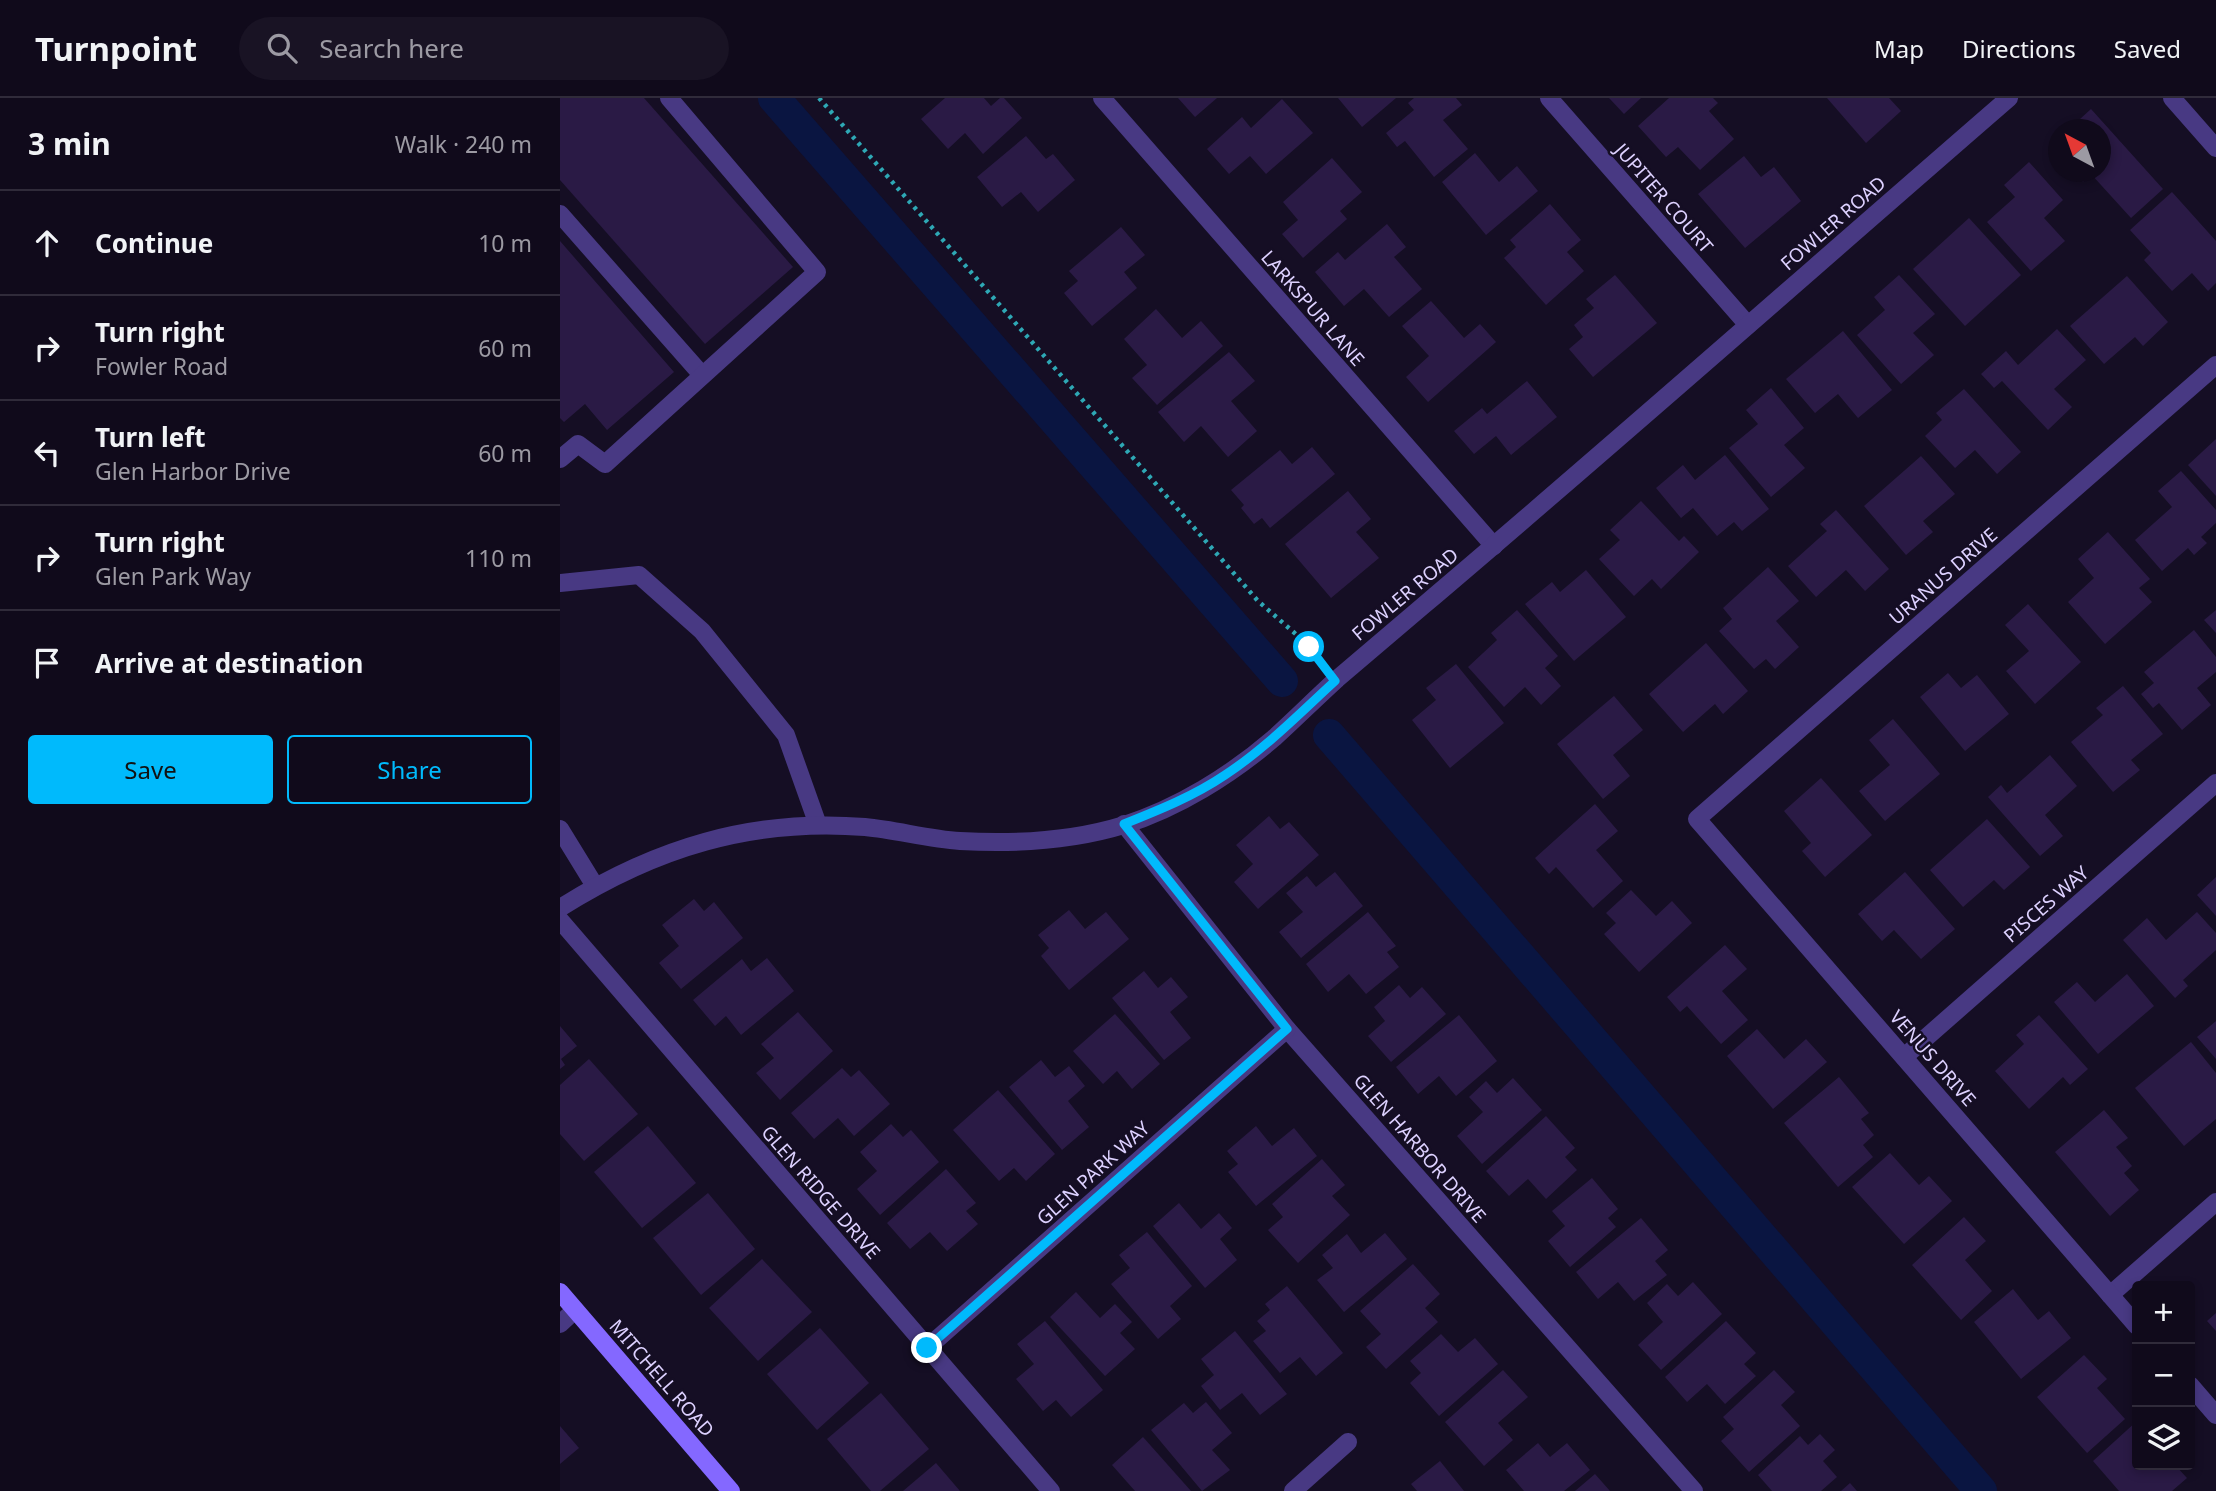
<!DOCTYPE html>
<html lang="en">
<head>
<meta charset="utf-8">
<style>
	body { margin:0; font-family:"Noto Sans",sans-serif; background:#191324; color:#f1f3f6 }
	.controls { position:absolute; right:21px; bottom:21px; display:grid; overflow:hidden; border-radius:7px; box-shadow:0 4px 10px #0003 }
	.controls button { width:63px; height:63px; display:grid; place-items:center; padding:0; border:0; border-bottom:2px solid #302b3a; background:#100a1b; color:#f1f3f6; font:35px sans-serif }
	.compass { position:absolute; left:1488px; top:21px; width:63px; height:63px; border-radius:50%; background:#100a1b; box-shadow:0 4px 10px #0003; rotate:319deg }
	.stop { position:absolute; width:21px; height:21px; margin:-16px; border:5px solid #00bafc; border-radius:50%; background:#fff }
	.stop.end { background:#00bafc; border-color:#fff; box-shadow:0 2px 7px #0008 }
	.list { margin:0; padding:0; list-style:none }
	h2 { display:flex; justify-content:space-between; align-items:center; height:91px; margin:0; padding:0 28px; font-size:30px }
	h2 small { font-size:23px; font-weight:400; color:#9c9aa3 }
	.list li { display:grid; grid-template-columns:46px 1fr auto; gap:21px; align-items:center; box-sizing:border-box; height:105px; padding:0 28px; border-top:2px solid #302b3a }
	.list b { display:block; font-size:26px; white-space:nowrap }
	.list p { margin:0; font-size:23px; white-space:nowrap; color:#9c9aa3 }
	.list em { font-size:23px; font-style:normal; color:#9c9aa3 }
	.actions { display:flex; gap:14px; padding:21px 28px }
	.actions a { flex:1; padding:16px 0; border:2px solid #00bafc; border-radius:7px; text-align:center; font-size:24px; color:#00bafc }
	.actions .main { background:#00bafc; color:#111 }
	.icon { flex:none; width:38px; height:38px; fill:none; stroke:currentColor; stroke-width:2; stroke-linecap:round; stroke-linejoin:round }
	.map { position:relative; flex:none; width:1656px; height:1393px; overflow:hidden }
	header { display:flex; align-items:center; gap:42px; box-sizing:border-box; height:98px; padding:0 35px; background:#100a1b; border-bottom:2px solid #302b3a }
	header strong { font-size:33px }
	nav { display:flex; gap:38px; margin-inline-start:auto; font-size:24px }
	.search { width:490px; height:63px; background:#191324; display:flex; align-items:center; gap:18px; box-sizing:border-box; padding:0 24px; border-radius:38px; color:#9c9aa3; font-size:26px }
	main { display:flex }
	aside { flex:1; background:#100a1b }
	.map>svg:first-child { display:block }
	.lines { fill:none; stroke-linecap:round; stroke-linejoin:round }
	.canal { stroke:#0a1541; stroke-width:32 }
	.building { fill:#2a1a45 }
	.path { stroke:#2ea8b5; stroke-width:4.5; stroke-dasharray:3.5 5; stroke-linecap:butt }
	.lane { stroke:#483983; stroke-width:18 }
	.street { stroke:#483983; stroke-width:18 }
	.secondary { stroke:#8468ff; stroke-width:18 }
	.route { stroke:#00bafc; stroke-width:9 }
	.labels { text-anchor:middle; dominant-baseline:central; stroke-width:5; stroke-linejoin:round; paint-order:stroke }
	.street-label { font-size:19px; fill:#ddd1ff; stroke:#150e24 }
</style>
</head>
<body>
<header>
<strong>Turnpoint</strong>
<div class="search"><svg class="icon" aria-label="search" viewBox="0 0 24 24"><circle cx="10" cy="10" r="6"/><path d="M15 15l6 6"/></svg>Search here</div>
<nav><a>Map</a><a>Directions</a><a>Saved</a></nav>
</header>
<main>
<aside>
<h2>3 min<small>Walk · 240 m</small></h2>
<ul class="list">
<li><svg class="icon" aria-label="ahead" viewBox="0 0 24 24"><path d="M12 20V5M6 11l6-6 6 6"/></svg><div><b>Continue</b></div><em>10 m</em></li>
<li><svg class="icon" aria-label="right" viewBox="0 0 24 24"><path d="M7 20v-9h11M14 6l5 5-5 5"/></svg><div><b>Turn right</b><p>Fowler Road</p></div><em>60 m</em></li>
<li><svg class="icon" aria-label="left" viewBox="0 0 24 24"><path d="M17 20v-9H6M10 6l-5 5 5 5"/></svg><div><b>Turn left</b><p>Glen Harbor Drive</p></div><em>60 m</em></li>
<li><svg class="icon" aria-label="right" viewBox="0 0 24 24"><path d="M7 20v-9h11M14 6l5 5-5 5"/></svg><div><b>Turn right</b><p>Glen Park Way</p></div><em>110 m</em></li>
<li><svg class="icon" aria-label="arrive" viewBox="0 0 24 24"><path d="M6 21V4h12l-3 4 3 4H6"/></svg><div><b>Arrive at destination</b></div></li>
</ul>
<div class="actions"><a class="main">Save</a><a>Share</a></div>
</aside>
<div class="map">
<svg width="1656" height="1393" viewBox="0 0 1656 1393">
	<rect width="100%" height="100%" fill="#150e24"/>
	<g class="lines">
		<g class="canal">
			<path d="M214 0 722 583"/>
			<path d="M769 637 1421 1393"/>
		</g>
	</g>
	<g class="building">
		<path d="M0 0H84L233 169 145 246 0 82Z"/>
		<path d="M385 0H424L431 8 440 0H444L462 20 423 56 405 35 388 51 361 21Z"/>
		<path d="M618 0H657L635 19Z"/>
		<path d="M778 0H836L802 29Z"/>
		<path d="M854 0H896L902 7 883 22 908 51 874 79 845 43 837 49 826 35 854 12 848 5Z"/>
		<path d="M1049 0H1081L1064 16Z"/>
		<path d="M1109 0H1153L1158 5 1149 13 1174 41 1140 72 1118 49 1106 59 1078 28Z"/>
		<path d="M1267 0H1329L1341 13 1306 45Z"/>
		<path d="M722 1 753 35 706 76 690 58 669 76 647 51 682 19 691 30Z"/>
		<path d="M1531 11 1603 91 1571 120 1531 76 1523 84 1514 74H1540V32H1508Z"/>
		<path d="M466 38 486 61 493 56 515 82 478 114 461 94 442 109 417 79Z"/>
		<path d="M915 55 939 84 957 68 978 93 926 137 882 84Z"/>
		<path d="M1184 58 1201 79 1214 69 1241 103 1185 150 1138 96Z"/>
		<path d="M772 60 802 94 780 113 787 121 743 160 722 136 738 122 723 104Z"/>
		<path d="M1469 64 1503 102 1484 120 1505 143 1471 173 1427 124 1455 99 1444 87Z"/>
		<path d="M1612 94 1656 143V185L1648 193 1632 175 1612 193 1584 162 1591 155 1570 132Z"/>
		<path d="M990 106 1021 142 1007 154 1024 173 986 207 944 160 956 149 950 142Z"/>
		<path d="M1409 120 1461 177 1405 228 1353 171Z"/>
		<path d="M827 126 846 149 834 159 862 191 829 219 804 191 784 208 755 174 778 154 785 162Z"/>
		<path d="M561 129 585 157 564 174 577 190 532 228 504 195 518 183 509 173Z"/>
		<path d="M0 143 114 274 47 332 25 306 4 324 0 320Z"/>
		<path d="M1055 177 1097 225 1033 279 1009 251 1023 239 1014 227 1034 210 1026 201Z"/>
		<path d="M1339 177 1375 216 1353 235 1374 257 1341 286 1297 237 1325 212 1314 199Z"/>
		<path d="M1567 178 1608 224 1583 248 1575 239 1544 266 1510 228Z"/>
		<path d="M871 203 904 240 920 226 936 244 868 304 846 279 869 258 842 228Z"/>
		<path d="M596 211 622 240 641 223 663 248 597 307 572 280 587 267 564 241Z"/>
		<path d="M1497 231 1526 262 1494 291 1512 309 1488 332 1442 283 1434 290 1421 276 1446 253 1458 267Z"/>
		<path d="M1283 233 1332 292 1298 320 1278 296 1255 315 1226 281Z"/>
		<path d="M669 254 695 283 671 303 697 333 668 359 641 328 624 344 598 314Z"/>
		<path d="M967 283 997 319 951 357 936 338 914 356 894 333 922 310 927 316Z"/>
		<path d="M1211 290 1244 330 1224 347 1245 370 1211 399 1169 350 1198 326 1186 312Z"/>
		<path d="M1404 291 1461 354 1437 376 1415 352 1395 370 1365 338 1382 322 1376 315Z"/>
		<path d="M1656 341V398L1628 367Z"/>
		<path d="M752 349 775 376 710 430 702 420 694 426 681 410 684 407 671 392 720 352 732 366Z"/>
		<path d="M1165 357 1209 411 1182 433 1174 424 1157 438 1133 410 1121 420 1096 390 1123 367 1135 382Z"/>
		<path d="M1361 358 1395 396 1363 423 1373 434 1346 457 1304 408Z"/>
		<path d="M1621 373 1656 412V425L1641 439 1647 445 1634 457 1628 450 1602 473 1575 442 1612 409 1598 393Z"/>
		<path d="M788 393 811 421 796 434 819 460 771 500 725 446Z"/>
		<path d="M1081 403 1119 443 1124 438 1139 454 1101 491 1092 481 1074 498 1039 461 1060 442 1050 432Z"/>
		<path d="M1276 412 1329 471 1305 493 1286 472 1256 499 1228 468 1267 433 1260 426Z"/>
		<path d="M1548 434 1590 481 1579 490 1592 504 1545 546 1508 504 1534 480 1518 461Z"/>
		<path d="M1208 469 1239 503 1216 523 1239 549 1215 571 1206 561 1194 571 1159 533 1172 521 1163 510Z"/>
		<path d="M1026 472 1066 519 1014 563 965 506 992 484 1000 494Z"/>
		<path d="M1468 506 1521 564 1475 606 1446 573 1469 553 1445 527Z"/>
		<path d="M957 512 998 558 985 570 1001 588 981 607 965 589 944 609 908 569 937 542 931 535Z"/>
		<path d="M1656 512V535L1644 522Z"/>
		<path d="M1634 532 1656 559V574L1637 590 1651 607 1622 632 1599 605 1593 610 1581 596 1594 585 1584 574Z"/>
		<path d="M1146 545 1188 593 1163 616 1155 606 1123 634 1089 596Z"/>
		<path d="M896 566 944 625 890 670 852 622 876 602 866 590Z"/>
		<path d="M1388 575 1401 590 1417 577 1449 616 1405 653 1360 599Z"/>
		<path d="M1563 588 1603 636 1571 662 1580 672 1553 694 1511 644 1543 617 1536 610Z"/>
		<path d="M1054 598 1083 632 1053 657 1070 678 1043 701 997 646Z"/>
		<path d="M1333 621 1380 676 1325 723 1299 693 1330 667 1309 642Z"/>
		<path d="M1490 657 1517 688 1485 717 1503 738 1480 758 1428 699 1441 687 1447 695Z"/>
		<path d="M1261 680 1312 737 1265 779 1242 753 1251 745 1224 713Z"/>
		<path d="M1035 706 1058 733 1036 752 1063 783 1033 810 996 769 989 776 975 760Z"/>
		<path d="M709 718 720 731 729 724 759 757 698 811 674 784 693 766 676 747Z"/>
		<path d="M1427 721 1470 769 1444 792 1434 782 1403 809 1370 772Z"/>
		<path d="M775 774 803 808 741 860 719 834 743 814 726 795 747 778 756 789Z"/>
		<path d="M1345 774 1395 831 1361 861 1334 832 1322 843 1298 816Z"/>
		<path d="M1656 779V818L1637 797Z"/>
		<path d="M1071 792 1096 818 1112 803 1132 825 1079 874 1044 836 1056 825 1046 815Z"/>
		<path d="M134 801 144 813 154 804 183 840 121 891 99 865 119 848 102 827Z"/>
		<path d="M509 812 525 831 546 814 569 841 509 892 481 858 489 850 478 837Z"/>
		<path d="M808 814 836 848 827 854 839 869 806 896 789 876 768 894 746 866Z"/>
		<path d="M1637 814 1656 835V852L1623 882 1628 888 1615 900 1563 842 1587 820 1606 842Z"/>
		<path d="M1165 847 1187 871 1162 893 1188 922 1161 946 1127 908 1120 914 1107 899Z"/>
		<path d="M207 860 234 893 181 937 166 918 155 928 133 902 182 861 191 873Z"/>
		<path d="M584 873 598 890 611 879 628 899 610 914 631 940 604 962 552 900Z"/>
		<path d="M1567 876 1594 908 1538 956 1494 904 1517 884 1535 904Z"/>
		<path d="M839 887 850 900 862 889 886 916 831 964 808 938 825 923 814 909Z"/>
		<path d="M238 914 273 953 220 1002 196 975 214 960 201 946Z"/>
		<path d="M555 916 600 966 572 991 557 973 543 986 513 953Z"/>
		<path d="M899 917 937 963 896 998 879 978 858 996 836 969Z"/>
		<path d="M1479 917 1528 971 1510 987 1503 979 1469 1011 1435 973 1464 946 1456 937Z"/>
		<path d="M1656 923V961L1637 939Z"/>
		<path d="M0 928 17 948 1 961 5 967 0 971Z"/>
		<path d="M1197 931 1224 961 1246 941 1267 964 1213 1011 1167 958Z"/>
		<path d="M1631 944 1656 975V1021L1624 1048 1575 990Z"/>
		<path d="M29 961 78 1016 24 1063 0 1036V987Z"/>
		<path d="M481 962 495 979 509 968 525 988 508 1003 529 1029 502 1052 449 989Z"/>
		<path d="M282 970 291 979 299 972 330 1006 294 1038 278 1020 254 1041 231 1015Z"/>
		<path d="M1279 979 1309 1015 1301 1021 1314 1037 1303 1047 1313 1059 1278 1089 1224 1025Z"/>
		<path d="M953 980 982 1012 922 1066 897 1038 923 1014 909 999 926 983 937 995Z"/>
		<path d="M438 992 495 1056 466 1083 454 1070 439 1083 393 1032Z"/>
		<path d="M1544 1012 1568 1040 1556 1049 1572 1068 1564 1075 1579 1092 1550 1118 1495 1054Z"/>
		<path d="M986 1018 1015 1050 1005 1059 1017 1072 986 1101 968 1081 949 1098 926 1073Z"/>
		<path d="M331 1026 343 1039 351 1032 379 1064 320 1117 297 1091 317 1073 300 1054Z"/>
		<path d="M88 1028 136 1085 82 1130 34 1074Z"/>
		<path d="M696 1028 712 1048 734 1030 757 1058 696 1108 668 1074 678 1066 667 1053Z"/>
		<path d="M1330 1055 1359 1087 1369 1078 1392 1103 1344 1146 1292 1089Z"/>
		<path d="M762 1061 785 1087 772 1098 790 1117 738 1165 708 1132 723 1119 712 1106Z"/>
		<path d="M386 1071 416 1105 406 1113 418 1126 387 1153 370 1134 350 1151 327 1125Z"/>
		<path d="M1032 1080 1058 1111 1048 1120 1056 1129 1010 1169 988 1143 1005 1128 992 1113Z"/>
		<path d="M148 1095 195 1151 141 1197 93 1140Z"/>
		<path d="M619 1105 641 1131 659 1115 672 1130 660 1141 677 1162 645 1190 593 1128Z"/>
		<path d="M1404 1119 1426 1143 1405 1162 1432 1193 1401 1222 1352 1167Z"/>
		<path d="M1081 1120 1108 1152 1095 1163 1107 1177 1074 1203 1058 1184 1038 1201 1016 1174Z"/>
		<path d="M587 1134 632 1188 610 1208 621 1221 598 1241 551 1186 570 1170 559 1157Z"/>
		<path d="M825 1135 847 1161 784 1214 757 1182 773 1170 762 1157 787 1136 801 1155Z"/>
		<path d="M202 1161 252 1214 198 1263 149 1210Z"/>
		<path d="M853 1166 880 1196 865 1210 878 1224 826 1271 806 1249 821 1236 800 1213Z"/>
		<path d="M1133 1184 1162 1216 1101 1272 1078 1247 1103 1224 1087 1205 1107 1186 1118 1198Z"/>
		<path d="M727 1188 783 1255 756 1278 740 1259 720 1275 693 1243 706 1233 697 1223 710 1212 705 1206Z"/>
		<path d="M1453 1191 1478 1222 1489 1213 1511 1240 1461 1281 1414 1224Z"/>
		<path d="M516 1194 540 1220 555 1206 572 1224 560 1235 575 1251 545 1278 490 1219Z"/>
		<path d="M1656 1215V1233L1647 1223Z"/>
		<path d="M485 1223 543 1292 511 1319 496 1302 483 1313 456 1281 474 1266 457 1246Z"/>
		<path d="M1166 1223 1196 1255 1184 1266 1196 1278 1165 1306 1147 1286 1127 1304 1105 1279Z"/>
		<path d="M260 1230 309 1285 257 1332 207 1276Z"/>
		<path d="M675 1233 727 1296 700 1317 682 1295 660 1312 641 1288 654 1277 641 1261Z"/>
		<path d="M881 1236 898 1254 915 1240 938 1266 879 1318 850 1285 861 1275 850 1263Z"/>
		<path d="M1524 1257 1547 1281 1537 1290 1565 1321 1527 1355 1477 1299Z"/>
		<path d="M943 1272 968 1299 938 1325 953 1342 924 1368 885 1324Z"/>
		<path d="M1214 1272 1235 1294 1221 1307 1240 1328 1189 1374 1161 1343 1174 1331 1163 1319Z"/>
		<path d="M321 1295 369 1351 320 1393H311L267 1341Z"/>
		<path d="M646 1304 672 1335 652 1352 670 1372 642 1393 591 1332 624 1305 633 1315Z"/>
		<path d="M1577 1323V1367H1615L1627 1380 1612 1393H1559L1533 1363Z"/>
		<path d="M0 1328 19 1350 0 1366Z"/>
		<path d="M1260 1336 1275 1352 1263 1363 1277 1379 1261 1393H1212L1198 1377 1240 1338 1248 1347Z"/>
		<path d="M583 1339 631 1393H575L552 1367Z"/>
		<path d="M978 1345 990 1359 1007 1345 1030 1372 1004 1393H964L946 1372Z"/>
		<path d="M880 1363 904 1393H857L851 1386Z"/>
		<path d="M376 1365 400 1393H343Z"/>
		<path d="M1035 1376 1050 1393H1015Z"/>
		<path d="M1290 1385 1297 1393H1281Z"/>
	</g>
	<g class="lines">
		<path class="path" d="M259 0 698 503 738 538 760 564"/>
		<g class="lane">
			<path d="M0 116 142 277"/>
			<path d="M0 361 18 346 45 366 257 174 109 0"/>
			<path d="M0 485 79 477 142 533 226 637 258 727"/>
			<path d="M0 731 35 788"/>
			<path d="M0 1226 15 1212"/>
		</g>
		<g class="street">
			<path d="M542 0 934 448"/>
			<path d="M989 0 1188 227"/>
			<path d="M1612 0 1656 50"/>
			<path d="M564 726 727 931 1134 1393"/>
			<path d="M0 810C95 750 192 720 305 729 337 732 368 741 400 743 454 746 512 743 564 727 618 710 671 677 714 640 735 621 756 600 777 581 806 556 835 532 864 507 1061 340 1254 169 1449 0"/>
			<path d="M0 822 491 1393"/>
			<path d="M1344 959 1656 685"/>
			<path d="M1550 1197 1656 1104"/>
			<path d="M1577 1228 1137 721 1656 267"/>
			<path d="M367 1250 727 931"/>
			<path d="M1630 1287 1656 1317"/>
			<path d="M733 1393 788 1344"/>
		</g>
		<path class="secondary" d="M0 1194 171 1393"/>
	</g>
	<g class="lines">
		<path class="route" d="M367 1250 727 931 564 726C599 712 634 698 665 677 706 650 740 615 775 583L749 549"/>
	</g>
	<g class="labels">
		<g class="street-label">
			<text transform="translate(1104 100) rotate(49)">JUPITER COURT</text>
			<text transform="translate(1273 125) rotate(-41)">FOWLER ROAD</text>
			<text transform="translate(753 210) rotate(49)">LARKSPUR LANE</text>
			<text transform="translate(1383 478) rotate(-41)">URANUS DRIVE</text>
			<text transform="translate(845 496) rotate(-40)">FOWLER ROAD</text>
			<text transform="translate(1486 806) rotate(-41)">PISCES WAY</text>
			<text transform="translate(1373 960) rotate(49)">VENUS DRIVE</text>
			<text transform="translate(860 1050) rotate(49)">GLEN HARBOR DRIVE</text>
			<text transform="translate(533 1075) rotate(-42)">GLEN PARK WAY</text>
			<text transform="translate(261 1094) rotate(49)">GLEN RIDGE DRIVE</text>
			<text transform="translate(102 1280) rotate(49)">MITCHELL ROAD</text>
		</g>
	</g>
</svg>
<div class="controls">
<button>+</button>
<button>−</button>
<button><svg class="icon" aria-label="layers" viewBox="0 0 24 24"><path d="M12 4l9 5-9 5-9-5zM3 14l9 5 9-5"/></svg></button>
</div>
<svg class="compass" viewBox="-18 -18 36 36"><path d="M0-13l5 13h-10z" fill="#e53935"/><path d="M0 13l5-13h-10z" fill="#9c9aa3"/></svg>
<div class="stop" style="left:749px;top:549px"></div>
<div class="stop end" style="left:367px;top:1250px"></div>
</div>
</main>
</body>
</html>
